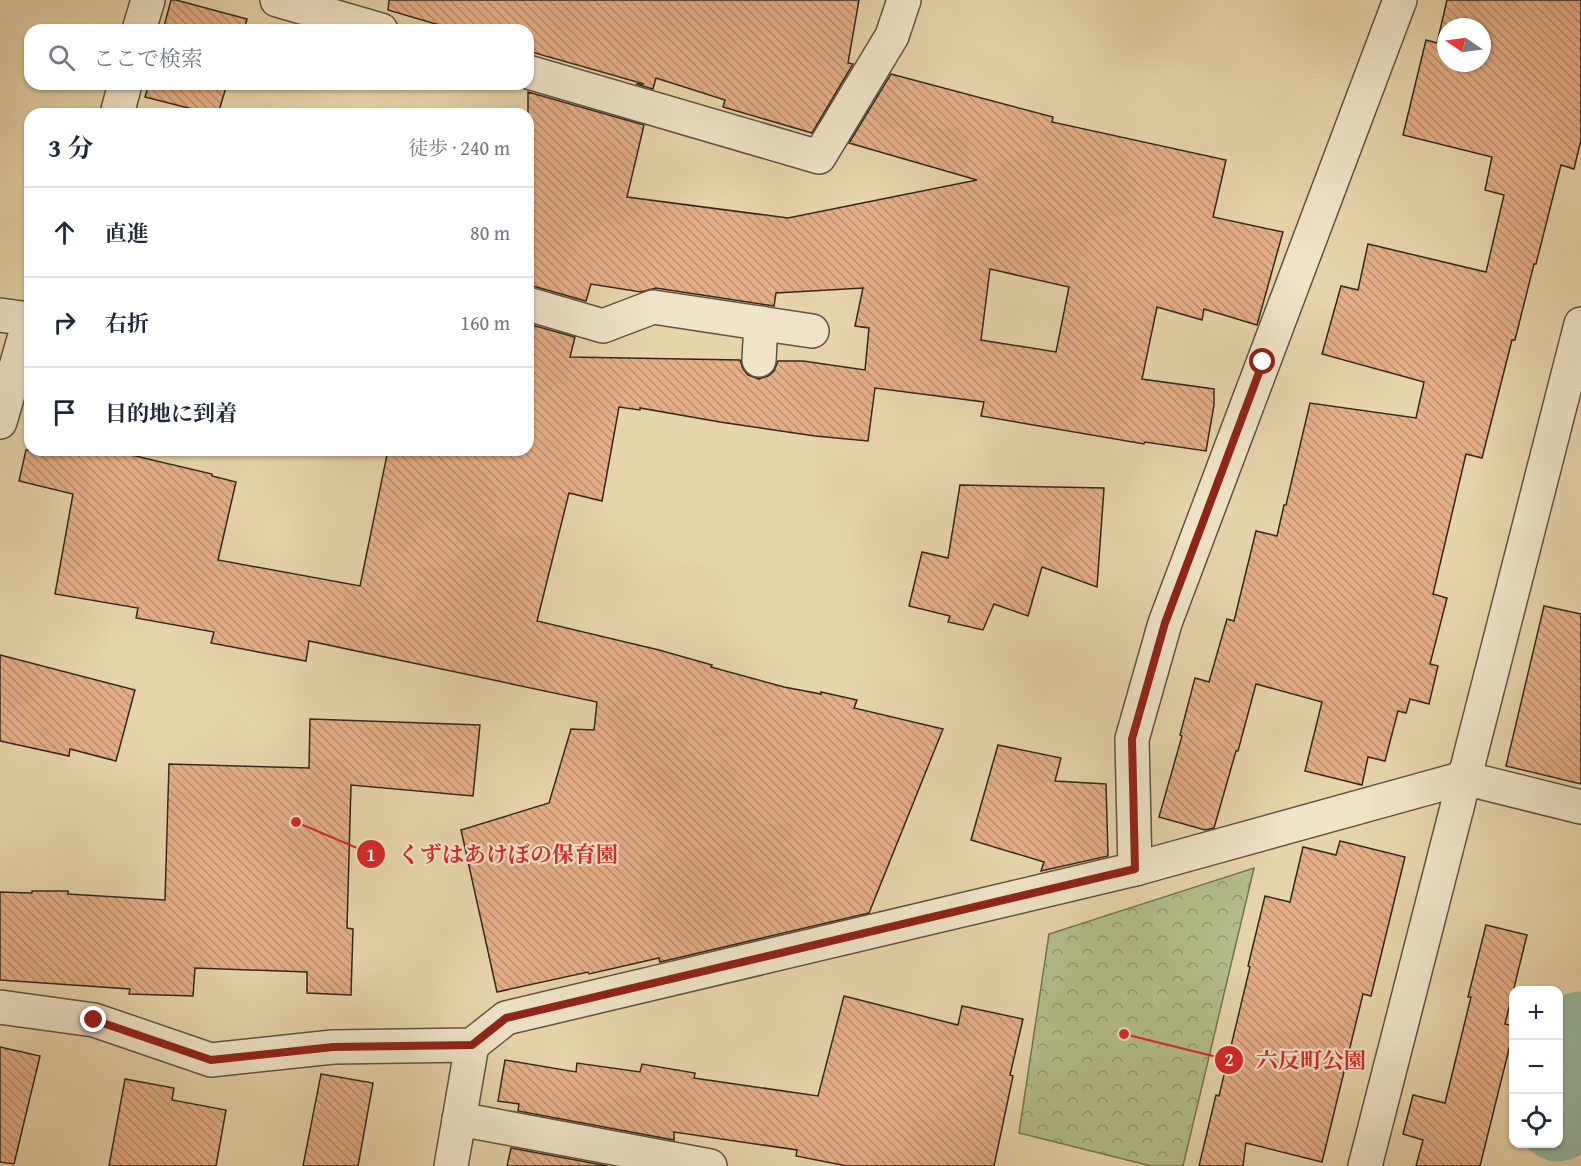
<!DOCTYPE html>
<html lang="ja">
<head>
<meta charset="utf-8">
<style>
	body { margin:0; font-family:"Gentium Book Plus","Noto Serif JP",serif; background:#f2f2f3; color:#1f2937 }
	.controls { position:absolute; right:18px; bottom:18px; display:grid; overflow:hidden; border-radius:12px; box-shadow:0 2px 4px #0004 }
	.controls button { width:54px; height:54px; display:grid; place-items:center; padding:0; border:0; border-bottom:2px solid #e0e1e3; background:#fff; color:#1f2937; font:30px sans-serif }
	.compass { position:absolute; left:1437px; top:18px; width:54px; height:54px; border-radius:50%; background:#fff; box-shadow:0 2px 4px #0004; rotate:283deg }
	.stop { position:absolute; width:18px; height:18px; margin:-14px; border:4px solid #8f2418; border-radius:50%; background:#fff }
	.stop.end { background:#8f2418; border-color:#fff; box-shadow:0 2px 6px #0008 }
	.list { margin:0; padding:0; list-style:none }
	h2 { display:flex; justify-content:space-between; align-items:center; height:78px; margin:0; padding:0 24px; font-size:26px }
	h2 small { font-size:20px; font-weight:400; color:#747a83 }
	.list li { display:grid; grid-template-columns:39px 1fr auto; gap:18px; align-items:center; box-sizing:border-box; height:90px; padding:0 24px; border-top:2px solid #e0e1e3 }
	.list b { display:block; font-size:22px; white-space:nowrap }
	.list em { font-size:20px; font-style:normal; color:#747a83 }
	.icon { flex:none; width:33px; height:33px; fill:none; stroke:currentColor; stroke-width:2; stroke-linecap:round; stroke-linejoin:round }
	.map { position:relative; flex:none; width:1581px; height:1166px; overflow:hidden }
	.search { position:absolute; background:#fff; box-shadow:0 2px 4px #0004; left:24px; top:24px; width:510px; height:66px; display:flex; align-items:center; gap:15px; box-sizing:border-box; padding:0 21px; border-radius:18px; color:#747a83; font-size:22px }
	.panel { position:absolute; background:#fff; box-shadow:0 2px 4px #0004; left:24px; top:108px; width:510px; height:348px; border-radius:18px }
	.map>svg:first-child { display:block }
	.forest { fill:url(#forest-crowns); stroke:#747254; stroke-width:1.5 }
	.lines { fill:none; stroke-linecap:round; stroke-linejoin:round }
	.river { stroke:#97b9a3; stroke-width:81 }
	.building { fill:url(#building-back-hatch); stroke:#35281e; stroke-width:1.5; fill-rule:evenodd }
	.street-casing { stroke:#615341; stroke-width:36 }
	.street { stroke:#efe3c8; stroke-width:33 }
	.route { stroke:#8f2418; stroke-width:8 }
	.leader { fill:none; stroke:#d62828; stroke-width:2 }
	.callout-dot { fill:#d62828; stroke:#efe3c8; stroke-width:2 }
	.mark-label { font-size:18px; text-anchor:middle; font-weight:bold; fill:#fff }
	.callout-label { font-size:22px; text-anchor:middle; font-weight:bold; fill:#d62828; stroke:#efe3c8; stroke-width:4.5; stroke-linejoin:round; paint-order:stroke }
</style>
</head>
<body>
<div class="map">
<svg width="1581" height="1166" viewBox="0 0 1581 1166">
	<defs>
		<pattern id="forest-crowns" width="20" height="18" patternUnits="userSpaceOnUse" patternTransform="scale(1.5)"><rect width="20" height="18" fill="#b3bd8a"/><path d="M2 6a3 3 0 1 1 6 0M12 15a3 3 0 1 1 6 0" fill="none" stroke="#929a70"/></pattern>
		<pattern id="building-back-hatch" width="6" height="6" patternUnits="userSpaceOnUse" patternTransform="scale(1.5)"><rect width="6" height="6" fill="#e4ae86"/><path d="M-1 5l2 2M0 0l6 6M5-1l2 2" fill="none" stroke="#ba8e6d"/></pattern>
	</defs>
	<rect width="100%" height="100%" fill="#e6d4aa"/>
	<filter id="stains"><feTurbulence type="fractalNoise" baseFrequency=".00333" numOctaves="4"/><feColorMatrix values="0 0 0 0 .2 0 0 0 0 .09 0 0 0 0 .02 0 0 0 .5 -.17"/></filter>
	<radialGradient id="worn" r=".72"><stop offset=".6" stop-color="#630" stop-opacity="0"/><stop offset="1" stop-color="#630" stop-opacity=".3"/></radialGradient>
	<path class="forest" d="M1254 868 1183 1166H1151L1019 1133 1049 934Z"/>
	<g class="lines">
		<path class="river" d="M1558 1121 1581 1032"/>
	</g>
	<g class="building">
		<path d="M171 0H176L247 19 244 30H163Z"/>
		<path d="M389 0H859L848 63 853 64 812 133 723 107 725 100 656 78 653 89 636 84H644L528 51V30H456L388 10Z"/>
		<path d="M1447 0H1581V140L1574 169 1561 165 1536 264H1534L1515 340H1512L1482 458 1466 454 1433 594 1447 598 1430 664 1438 666 1429 704 1410 699 1406 713 1398 711 1385 761 1368 757 1362 785 1305 771 1322 702 1256 684 1238 751H1236L1214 828 1205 830 1159 817 1182 736 1180 735 1195 678 1209 682 1227 619 1234 621 1256 531 1277 536 1284 505H1286L1310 403 1416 418 1424 382 1322 354 1341 286 1358 290 1368 244 1486 272 1504 195 1485 190 1492 157 1403 135 1426 40 1437 43ZM1446 27H1482V63H1446Z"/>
		<path d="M891 74 1053 117 1052 122 1226 160 1213 217 1283 232 1257 325 1204 309 1202 320 1157 307 1142 379 1214 389V405L1206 451 1145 442 1144 444 981 416 984 402 875 388 868 441 815 436 720 422 640 408V410L619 407 602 501 569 493 537 621 659 650 712 665 711 667 784 687 821 694V692L857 700 854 708 943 729 869 913 660 962 659 958 589 974 588 972 497 992 461 830 549 803 571 729 594 730 597 702 309 641 306 661 211 643 214 632 136 618 138 608 55 594 73 494 19 481 26 450H110L212 474V476L236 482 218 560 360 586 388 450H528V324L575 337 570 357 740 360 743 369 748 375 759 379 768 376 774 371 778 361H803L865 370 869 328 855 326 863 288 776 293 774 306 656 288 641 292 591 284 586 301 533 286H528V92L644 125 627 197 788 218 977 180 849 143ZM990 269 1069 287 1056 352 981 340Z"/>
		<path d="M149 84H227L218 114H212L145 97Z"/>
		<path d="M960 485 1104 488 1097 587 1042 567 1028 616 994 604 983 630 948 622 950 616 909 606 922 552 948 558Z"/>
		<path d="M1544 606 1581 614V784L1506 766Z"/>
		<path d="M0 655 135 690 116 761 70 749 69 756 0 741Z"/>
		<path d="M310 719 480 725 473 796 351 785 347 928 353 929 351 995 307 993V972L195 968 193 996 129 994 130 989 0 980V892L32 893V891H68V894L165 900 169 764 309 768Z"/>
		<path d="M998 745 1061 758 1055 781 1106 784 1108 856 1041 871 1044 862 971 840Z"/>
		<path d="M1340 841 1405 857 1371 996 1363 994 1322 1162 1246 1143 1243 1166H1199L1216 1095 1219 1096 1250 967 1248 966 1265 896 1290 902 1303 847 1336 855Z"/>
		<path d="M1486 925 1527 935 1505 1024 1514 1026V1029L1480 1166H1416L1423 1140 1403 1134 1413 1095 1445 1103 1471 997H1468Z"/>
		<path d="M844 996 958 1025 962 1006 1023 1019 1010 1075 1013 1076 994 1166H847L796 1156 797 1150 674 1132V1140L518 1111 519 1104 498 1101 505 1060 576 1072 577 1063 640 1072 642 1064 695 1073 694 1078 818 1096Z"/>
		<path d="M0 1047 40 1056 14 1164 0 1162Z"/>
		<path d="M321 1074 373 1083 358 1166H303Z"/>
		<path d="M125 1079 174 1088 172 1100 226 1110 216 1166H109Z"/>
		<path d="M511 1148 608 1166H507Z"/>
	</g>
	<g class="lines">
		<g class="street-casing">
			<g id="street">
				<path d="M277 0 381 30"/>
				<path d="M139 30 148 0"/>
				<path d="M528 72 819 157 892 36 904 0"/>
				<path d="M117 114 125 84"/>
				<path d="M528 304 603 326 653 307 812 331"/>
				<path d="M0 315 29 319"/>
				<path d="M759 360 761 323"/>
				<path d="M0 422 30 318"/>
				<path d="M1135 869 1132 739 1165 623 1400 0"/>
				<path d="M0 1007 94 1020 211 1060 333 1047 472 1045 506 1018 1135 869 1464 778 1581 807"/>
				<path d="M459 1119 710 1166"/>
				<path d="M451 1166 472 1045"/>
				<path d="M1365 1166 1581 324"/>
			</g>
		</g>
		<use href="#street" class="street"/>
	</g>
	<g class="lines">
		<path class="route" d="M94 1020 211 1060 333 1047 472 1045 506 1018 1135 869 1132 739 1165 623 1263 362"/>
	</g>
	<path class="leader" d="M296 822L371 854M1124 1034L1229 1060"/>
	<g class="callout-dot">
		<circle cx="296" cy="822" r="6"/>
		<circle cx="1124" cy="1034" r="6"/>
		<circle cx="371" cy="854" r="15"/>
		<circle cx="1229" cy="1060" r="15"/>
	</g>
	<g class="mark-label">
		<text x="371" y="861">1</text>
		<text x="1229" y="1066">2</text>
	</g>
	<g class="callout-label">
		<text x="508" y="862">くずはあけぼの保育園</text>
		<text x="1311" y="1068">六反町公園</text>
	</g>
	<rect width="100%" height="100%" filter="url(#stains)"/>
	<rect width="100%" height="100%" fill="url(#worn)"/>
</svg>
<div class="controls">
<button>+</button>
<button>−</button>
<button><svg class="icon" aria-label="locate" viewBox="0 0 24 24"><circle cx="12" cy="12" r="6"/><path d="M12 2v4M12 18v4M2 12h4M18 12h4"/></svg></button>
</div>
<svg class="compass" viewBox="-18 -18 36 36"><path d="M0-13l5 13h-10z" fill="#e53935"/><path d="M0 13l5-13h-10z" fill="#747a83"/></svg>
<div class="stop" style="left:1263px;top:362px"></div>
<div class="stop end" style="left:94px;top:1020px"></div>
<div class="search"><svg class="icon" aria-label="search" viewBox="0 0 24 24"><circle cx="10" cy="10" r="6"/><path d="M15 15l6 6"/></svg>ここで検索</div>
<section class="panel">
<h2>3 分<small>徒歩 · 240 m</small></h2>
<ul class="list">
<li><svg class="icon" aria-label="ahead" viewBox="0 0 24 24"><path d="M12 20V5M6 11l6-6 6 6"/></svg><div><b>直進</b></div><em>80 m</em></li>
<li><svg class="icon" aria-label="right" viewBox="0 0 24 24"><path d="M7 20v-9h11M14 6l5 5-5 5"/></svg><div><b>右折</b></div><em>160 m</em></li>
<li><svg class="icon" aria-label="arrive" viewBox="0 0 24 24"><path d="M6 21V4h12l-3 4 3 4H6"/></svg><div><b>目的地に到着</b></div></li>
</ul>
</section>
</div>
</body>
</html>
